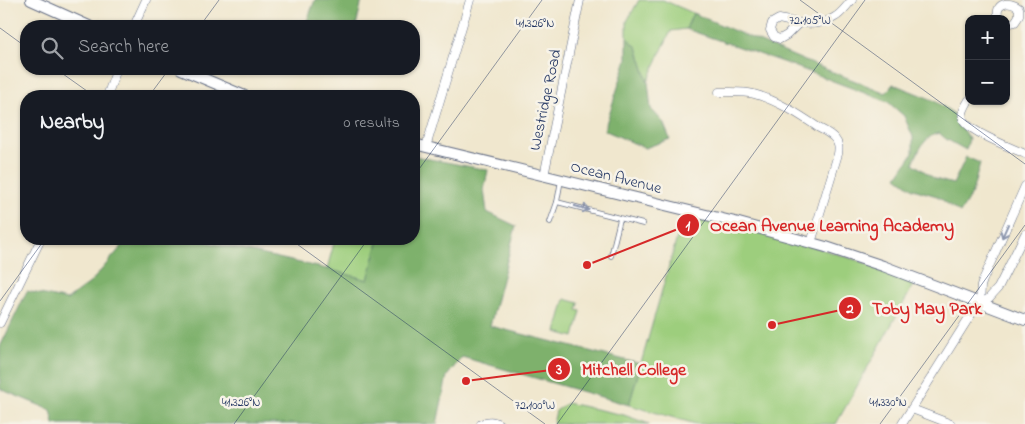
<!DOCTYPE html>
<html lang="en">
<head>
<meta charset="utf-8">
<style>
	body { margin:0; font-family:"Indie Flower",sans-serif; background:#20242c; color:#f1f3f6 }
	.controls { position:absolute; right:15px; top:15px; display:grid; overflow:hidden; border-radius:10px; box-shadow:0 1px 4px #0004 }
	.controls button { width:45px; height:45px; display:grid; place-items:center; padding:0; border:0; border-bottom:1px solid #363941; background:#171b24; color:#f1f3f6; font:25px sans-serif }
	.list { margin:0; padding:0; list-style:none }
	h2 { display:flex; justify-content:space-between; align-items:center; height:65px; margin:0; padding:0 20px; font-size:21px }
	h2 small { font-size:16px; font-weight:400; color:#9ea1a6 }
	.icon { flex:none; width:28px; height:28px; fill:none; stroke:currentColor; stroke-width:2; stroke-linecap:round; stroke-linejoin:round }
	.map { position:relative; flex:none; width:1025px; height:424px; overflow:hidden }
	.search { position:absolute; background:#171b24; box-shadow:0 1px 4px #0004; left:20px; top:20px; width:400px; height:55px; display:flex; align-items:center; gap:12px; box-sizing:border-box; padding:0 18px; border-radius:20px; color:#9ea1a6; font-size:19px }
	.panel { position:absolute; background:#171b24; box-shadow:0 1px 4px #0004; left:20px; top:90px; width:400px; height:155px; border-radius:20px }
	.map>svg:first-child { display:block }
	.green { fill:#9dce7d; stroke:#5c7e6e }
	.forest { fill:#7eb16c; stroke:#4c7065 }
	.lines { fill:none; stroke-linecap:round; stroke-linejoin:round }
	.service-casing { stroke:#666f85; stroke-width:5.5 }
	.minor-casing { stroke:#666f85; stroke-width:9 }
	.secondary-casing { stroke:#666f85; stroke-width:12 }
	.service { stroke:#fff; stroke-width:4 }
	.minor { stroke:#fff; stroke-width:8 }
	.secondary { stroke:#fff; stroke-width:10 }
	.oneway { stroke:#8d97ae }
	.ticks { fill:none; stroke:#1b2f5e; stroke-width:1; stroke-opacity:0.45 }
	.labels { text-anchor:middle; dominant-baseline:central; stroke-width:5; stroke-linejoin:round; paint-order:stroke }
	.street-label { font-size:16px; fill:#1b2f5e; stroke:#f7f3e8 }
	.ticks-label { font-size:12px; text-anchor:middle; fill:#1b2f5e; stroke:#f7f3e8; stroke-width:5; stroke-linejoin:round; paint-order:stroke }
	.leader { fill:none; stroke:#d62828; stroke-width:2 }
	.callout-dot { fill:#d62828; stroke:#f7f3e8; stroke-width:2 }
	.mark-label { font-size:15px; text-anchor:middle; font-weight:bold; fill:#fff }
	.callout-label { font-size:18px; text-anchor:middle; font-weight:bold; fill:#d62828; stroke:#f7f3e8; stroke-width:5; stroke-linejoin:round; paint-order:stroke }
</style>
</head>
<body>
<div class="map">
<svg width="1025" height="424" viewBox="0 0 1025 424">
	<rect width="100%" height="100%" fill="#f7f3e8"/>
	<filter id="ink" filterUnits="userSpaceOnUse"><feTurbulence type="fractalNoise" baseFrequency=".02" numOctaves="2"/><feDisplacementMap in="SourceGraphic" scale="10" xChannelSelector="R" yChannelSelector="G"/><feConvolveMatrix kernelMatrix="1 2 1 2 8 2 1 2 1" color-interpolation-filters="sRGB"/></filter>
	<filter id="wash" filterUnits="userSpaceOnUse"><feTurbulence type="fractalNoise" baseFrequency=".0096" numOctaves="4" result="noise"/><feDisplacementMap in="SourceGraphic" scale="20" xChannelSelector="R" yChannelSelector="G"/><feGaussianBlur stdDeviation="1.12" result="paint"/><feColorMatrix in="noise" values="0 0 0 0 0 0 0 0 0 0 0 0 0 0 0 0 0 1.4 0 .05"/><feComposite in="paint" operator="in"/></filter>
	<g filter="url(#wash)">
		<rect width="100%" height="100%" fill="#f0e7ce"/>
		<g class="green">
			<path d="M639 0H663L693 13 686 29 671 31 658 58 648 82 637 47 627 38V21Z"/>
			<path d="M685 210 735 222 917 279 836 424H696L629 405Z"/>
			<path d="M335 239H379L368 280 327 269Z"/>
			<path d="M565 299 579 303 577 310 581 311 574 337 556 332Z"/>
			<path d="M567 403 624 415 649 424H553L556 411Z"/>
		</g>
		<g class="forest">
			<path d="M315 0H362L356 26H305Z"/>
			<path d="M693 13 805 61 886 93 893 84 933 100 953 113 955 120 963 130 969 139 966 150 946 139 939 133C924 136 919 151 913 163L935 179 953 184 966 157 980 163 972 193 960 213 937 196 913 189 897 177 913 153V137L904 116 888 102 791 65 686 29Z"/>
			<path d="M627 38 637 47 648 82 651 109 663 122 670 139 645 148 604 130 627 59Z"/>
			<path d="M414 156 488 170 484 190 487 212 516 226 490 326 641 364 629 405 462 357 447 376 437 424H54L51 410 0 389V347L27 291 67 300 91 282 128 239H194L327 269 368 280 379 239H414Z"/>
		</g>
	</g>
	<g filter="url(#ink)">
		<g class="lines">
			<g class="service-casing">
				<g id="service">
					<path d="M561 180 557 202 643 224"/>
					<path d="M550 222 557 202"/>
					<path d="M611 256 620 219"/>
				</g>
			</g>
			<g class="minor-casing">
				<g id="minor">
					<path d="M999 19C993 3 1009 0 1019 8V16L1015 22 1006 24"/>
					<path d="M799 23 787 35 780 39 774 37 770 30 772 23 779 19C796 23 819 28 835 17 842 13 846 6 852 0"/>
					<path d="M134 26 146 0"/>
					<path d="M719 92C731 92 743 91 754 94 777 100 800 115 819 128 825 131 831 134 835 139 839 144 839 148 838 154L811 243"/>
					<path d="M107 96 117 69"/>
					<path d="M969 100C966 105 961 112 963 119 967 131 1012 148 1025 154"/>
					<path d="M426 147 470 0"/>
					<path d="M544 176 580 0"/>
					<path d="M980 304 981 286 983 280 1025 186"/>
					<path d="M0 323 41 239"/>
					<path d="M912 409 951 424"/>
					<path d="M481 424C488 420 493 420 499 424"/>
					<path d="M902 424 970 316 980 304 989 298 998 288 1025 234"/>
				</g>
			</g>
			<g class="secondary-casing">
				<g id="secondary">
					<path d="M31 0 89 26"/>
					<path d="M181 69 245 96"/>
					<path d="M414 144 735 222 826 247 883 266 1025 320"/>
				</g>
			</g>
			<use href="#service" class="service"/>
			<use href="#minor" class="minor"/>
			<use href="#secondary" class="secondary"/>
		</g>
		<defs><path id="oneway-shaft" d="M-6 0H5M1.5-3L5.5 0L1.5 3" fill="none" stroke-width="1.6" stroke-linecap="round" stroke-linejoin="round" transform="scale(1.25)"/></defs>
		<g class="oneway">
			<use href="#oneway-shaft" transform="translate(582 208) rotate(15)"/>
			<use href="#oneway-shaft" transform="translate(1005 231) rotate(114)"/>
		</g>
	</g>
	<path class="ticks" d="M800 0 1025 164M200 26 219 0M0 28 26 47M56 69 94 96M149 96 169 69M414 176 542 0M290 239 545 424M0 301 45 239M234 424 368 239M557 424 865 0M880 424 1025 225"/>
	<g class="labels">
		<g class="street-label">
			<text transform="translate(546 100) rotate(-78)">Westridge Road</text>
			<text transform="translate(616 178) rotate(14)">Ocean Avenue</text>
		</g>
	</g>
	<g class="ticks-label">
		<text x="810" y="24">72.105°W</text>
		<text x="535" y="27">41.326°N</text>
		<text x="241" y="406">41.326°N</text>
		<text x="888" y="406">41.330°N</text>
		<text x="535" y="409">72.100°W</text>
	</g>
	<path class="leader" d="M587 265L688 225M772 325L850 308M466 381L559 369"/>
	<g class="callout-dot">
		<circle cx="587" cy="265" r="5"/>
		<circle cx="772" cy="325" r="5"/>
		<circle cx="466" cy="381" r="5"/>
		<circle cx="688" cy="225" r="12"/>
		<circle cx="850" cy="308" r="12"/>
		<circle cx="559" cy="369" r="12"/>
	</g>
	<g class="mark-label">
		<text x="688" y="230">1</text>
		<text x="850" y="313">2</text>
		<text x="559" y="374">3</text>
	</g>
	<g class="callout-label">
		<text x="832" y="231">Ocean Avenue Learning Academy</text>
		<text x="927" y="314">Toby May Park</text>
		<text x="634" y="375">Mitchell College</text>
	</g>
</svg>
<div class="controls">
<button>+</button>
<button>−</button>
</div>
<div class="search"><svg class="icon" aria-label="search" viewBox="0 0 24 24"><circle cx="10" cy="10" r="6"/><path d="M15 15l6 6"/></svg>Search here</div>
<section class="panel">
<h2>Nearby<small>0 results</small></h2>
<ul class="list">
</ul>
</section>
</div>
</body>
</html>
